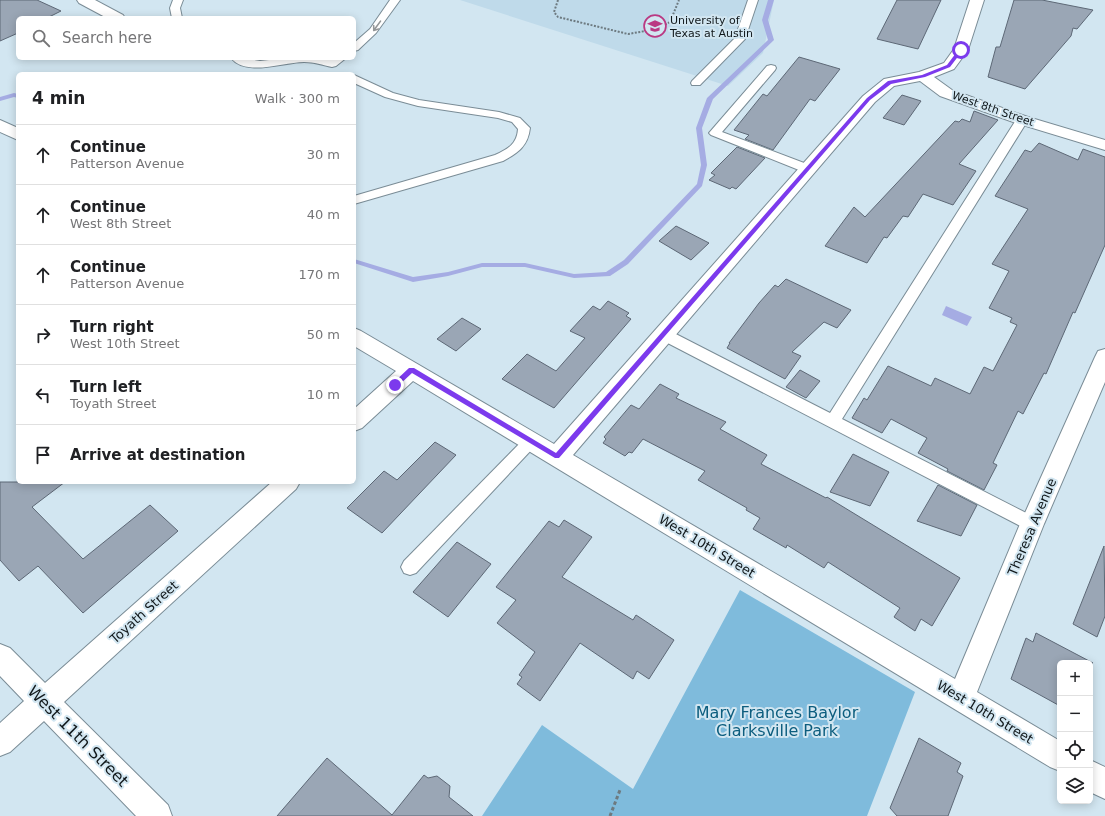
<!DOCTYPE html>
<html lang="en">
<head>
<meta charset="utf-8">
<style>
	body { margin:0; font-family:"DejaVu Sans",sans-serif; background:#f6f6f6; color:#202124 }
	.controls { position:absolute; right:12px; bottom:12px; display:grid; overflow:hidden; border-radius:6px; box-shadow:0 2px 10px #0003 }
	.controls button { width:36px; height:36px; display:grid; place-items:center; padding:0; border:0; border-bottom:1px solid #e0e0e0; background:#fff; color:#202124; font:20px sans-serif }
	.stop { position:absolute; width:12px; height:12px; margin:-9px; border:3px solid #7c3aed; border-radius:50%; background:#fff }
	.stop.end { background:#7c3aed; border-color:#fff; box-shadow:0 1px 4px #0008 }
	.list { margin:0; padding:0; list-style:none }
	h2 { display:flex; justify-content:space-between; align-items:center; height:52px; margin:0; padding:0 16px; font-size:17px }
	h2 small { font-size:13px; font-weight:400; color:#757577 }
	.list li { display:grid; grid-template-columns:26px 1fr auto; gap:12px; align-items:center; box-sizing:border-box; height:60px; padding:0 16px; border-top:1px solid #e0e0e0 }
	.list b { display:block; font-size:15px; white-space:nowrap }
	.list p { margin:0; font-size:13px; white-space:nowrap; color:#757577 }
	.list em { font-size:13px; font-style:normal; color:#757577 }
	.icon { flex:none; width:22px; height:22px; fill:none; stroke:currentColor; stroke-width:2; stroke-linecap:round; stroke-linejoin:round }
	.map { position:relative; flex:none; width:1105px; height:816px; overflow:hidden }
	.search { position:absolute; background:#fff; box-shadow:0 2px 10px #0003; left:16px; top:16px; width:340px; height:44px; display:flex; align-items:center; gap:10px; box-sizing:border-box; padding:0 14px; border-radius:6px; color:#757577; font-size:15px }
	.panel { position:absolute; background:#fff; box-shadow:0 2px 10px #0003; left:16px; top:72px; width:340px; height:412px; border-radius:6px }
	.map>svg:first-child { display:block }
	.built { fill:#bfdaea }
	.green { fill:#7fbbdc }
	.water { fill:#a5ace3 }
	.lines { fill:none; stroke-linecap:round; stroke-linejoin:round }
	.stream { fill:#a5ace3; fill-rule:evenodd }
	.building { fill:#9aa6b5; stroke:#5d6876 }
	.service-casing { stroke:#7a8c96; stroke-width:2 }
	.minor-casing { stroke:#7a8c96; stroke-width:2 }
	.path-far1 { stroke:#6d7a80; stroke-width:2; stroke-dasharray:2 1.5; stroke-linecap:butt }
	.path { stroke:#6d7a80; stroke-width:3; stroke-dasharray:3.5 2.5; stroke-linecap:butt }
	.service { fill:#fff; fill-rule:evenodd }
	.minor { fill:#fff; fill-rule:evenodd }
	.oneway { stroke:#949798 }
	.route { fill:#7c3aed }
	.labels { text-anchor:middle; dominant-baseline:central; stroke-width:4; stroke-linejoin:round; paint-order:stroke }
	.far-poi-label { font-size:11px; fill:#11181b; stroke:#d2e6f1; text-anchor:start }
	.far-street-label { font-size:11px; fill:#11181b; stroke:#d2e6f1 }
	.street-label { font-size:13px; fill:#11181b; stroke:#d2e6f1 }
	.near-park-label { font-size:16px; fill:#0c5d7e; stroke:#d2e6f1 }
	.near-street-label { font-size:16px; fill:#11181b; stroke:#d2e6f1 }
</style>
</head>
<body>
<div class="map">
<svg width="1105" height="816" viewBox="0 0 1105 816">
	<rect width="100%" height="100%" fill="#d2e6f1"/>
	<path class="built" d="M460 0H774L763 53 728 86Z"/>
	<path class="green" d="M740 590 915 692 867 816H482L542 725 633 789Z"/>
	<path class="water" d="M946 306 972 317 967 326 942 315Z"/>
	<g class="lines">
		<g class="stream">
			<path d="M768 0H774L768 20 774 40 713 99 702 128 707 165 702 186 628 264 610 276 574 278 525 267H482L448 276 413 282 354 263V259L413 277 448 272 482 263H525L574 274 606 272 624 260 697 184 701 165 696 128 707 98 768 40 762 20Z"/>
			<path d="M14 93 18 94V98L14 97 0 101V97Z"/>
		</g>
	</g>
	<g class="building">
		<path d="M0 0H37L61 11 47 18H18V33L0 41Z"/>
		<path d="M897 0H941L918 49 877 39Z"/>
		<path d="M1014 0H1042L1093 10 1077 29 1073 28 1071 36 1025 89 988 77 996 47H1000Z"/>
		<path d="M799 57 840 69 815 101 810 99 773 150 745 139 749 135 734 130 763 94 767 96Z"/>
		<path d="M902 95 921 101 904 125 883 118Z"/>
		<path d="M974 111 998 120 959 164 976 171 953 205 923 194 908 217 903 216 887 238 884 237 867 263 825 246 854 207 865 217 955 121 959 122 962 119 970 122Z"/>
		<path d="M1039 143 1078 160 1083 149 1105 157V245L1075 313 1073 312 1046 374 1044 373 1023 414 1018 411 993 463 997 465 984 490 947 471 948 469 918 453 927 438 891 419 882 433 852 418 864 398 867 400 888 366 931 386 935 378 970 394 984 367 993 371 1017 325 1010 322 1012 318 989 308 1009 271 992 264 1028 209 995 196 1025 150 1031 152Z"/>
		<path d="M737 147 765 158 736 189 732 187 730 189 709 180 715 175 711 173Z"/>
		<path d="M676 226 709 243 691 260 659 241Z"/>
		<path d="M786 279 851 310 837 328 824 322 792 352 801 356 785 379 727 348 730 343H729L759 303 775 285 778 287Z"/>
		<path d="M608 301 629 313 626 316 631 319 554 408 502 379 527 354 556 371 585 338 570 331 593 306 600 310Z"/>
		<path d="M462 318 481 329 456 351 437 339Z"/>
		<path d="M800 370 820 381 806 398 786 387Z"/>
		<path d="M660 384 679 394 676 398 726 422 720 429 767 455 761 464 826 498 827 497 960 578 932 626 921 619 915 631 894 617 900 608 828 562 824 568 787 545 786 548 753 529 760 518 746 510 747 508 698 480 705 471 643 439 632 453 629 452 625 456 603 443 606 439 604 437 631 405 639 409Z"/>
		<path d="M435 442 456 455 382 533 347 508 384 471 397 480Z"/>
		<path d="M853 454 889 472 870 506 830 492Z"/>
		<path d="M0 482H65L32 507 83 559 150 505 178 531 83 613 38 566 19 581 0 560Z"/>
		<path d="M938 485 977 505 961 536 917 521Z"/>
		<path d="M564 520 592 537 562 577 633 620 636 615 674 640 649 679 637 671 633 679 580 643 540 701 517 684 522 677 519 675 535 652 497 623 516 600 496 587 549 521 559 527Z"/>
		<path d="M457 542 491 564 448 617 413 592Z"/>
		<path d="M1104 546 1105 616 1097 637 1073 624Z"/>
		<path d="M1036 633 1093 663H1060V706L1011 679 1026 638 1033 642Z"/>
		<path d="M919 738 961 763 957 772 963 776 948 816H897L890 808Z"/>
		<path d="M327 758 392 815 424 775 428 778 437 776 450 786 449 797 473 816H277Z"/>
	</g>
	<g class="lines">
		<g class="service-casing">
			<g id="service">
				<path d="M173 0H183L180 8 182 18H172L170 8Z"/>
				<path d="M390 0H400L376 33 358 50 354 51V43L370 29Z"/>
				<path d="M748 0H758L745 39 700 85H692L691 83 692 81 735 38Z"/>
				<path d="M231 58H244L260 61 287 58H322L331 60 334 58H346L336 66 332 67C323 65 314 62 304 62 284 62 246 77 231 58Z"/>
				<path d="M771 65 775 66 776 68 775 70 722 132 812 166 814 169 812 172H804L711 135 709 133 767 66Z"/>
				<path d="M354 75 393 93 419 100 499 112 520 118 530 128C528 146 518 153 503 161L354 204V196L495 155C508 149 517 144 518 129L512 122 498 118 418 106 385 97 354 83Z"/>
				<path d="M1022 117 1028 120 842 419 1038 519 1040 524 1038 529 1032 531 1026 529 658 338 656 334 658 330 663 329 668 330 830 413 1016 120Z"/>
				<path d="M531 435 536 437 539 441 536 445 416 573 410 575 404 573 401 567 404 561 526 437Z"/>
			</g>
		</g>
		<g class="minor-casing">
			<g id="minor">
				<path d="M77 0H95L123 15 125 18H107L79 3Z"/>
				<path d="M970 0H984L968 50 954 69 934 77 952 90 1028 117 1105 140V150L1016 123 940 96 920 81 894 86 875 102 573 455 955 679 1020 524 1095 357 1098 351 1105 349V382L1044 524 977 692 1060 741V771L1050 767 413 381 362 428 354 431V409L396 371 354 346V328L361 331 554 444 863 96 884 79 919 72 944 63 954 49Z"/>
				<path d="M0 120 18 128V140L0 132Z"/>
				<path d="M272 482H300L296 489 64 702 168 805 172 816H136L44 721 10 752 0 756V723L24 701 0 676V644L10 648 45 683Z"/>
				<path d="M1090 760 1105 767V799L1090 792Z"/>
			</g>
		</g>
		<path class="path-far1" d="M558 0 554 12 558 17 628 34 657 29 670 22 679 0"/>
		<path class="path" d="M610 816 620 790"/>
		<use href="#service" class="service"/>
		<use href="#minor" class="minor"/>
	</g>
	<defs><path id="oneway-shaft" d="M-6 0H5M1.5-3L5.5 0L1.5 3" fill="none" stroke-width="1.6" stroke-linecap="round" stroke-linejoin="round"/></defs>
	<use class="oneway" href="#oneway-shaft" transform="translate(377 26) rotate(126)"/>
	<path class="route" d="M959 49 963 50 950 67 925 77 891 84 870 100 559 458H555L412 373 397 387H393V383L409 368H414L556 453 867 98 888 81 922 75 947 65Z"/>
	<defs>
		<g id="university-ring" transform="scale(1.15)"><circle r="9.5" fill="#d2e6f1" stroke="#ba3983" stroke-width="1.5"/><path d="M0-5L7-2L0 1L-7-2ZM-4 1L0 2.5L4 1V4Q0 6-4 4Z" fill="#ba3983"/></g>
	</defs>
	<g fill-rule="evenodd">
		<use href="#university-ring" x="655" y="26"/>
	</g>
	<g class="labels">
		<g class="far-poi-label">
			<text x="670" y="20">University of<tspan x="670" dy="13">Texas at Austin</tspan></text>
		</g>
		<g class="far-street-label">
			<text transform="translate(993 109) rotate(19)">West 8th Street</text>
		</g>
		<g class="street-label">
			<text transform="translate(1032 527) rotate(-67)">Theresa Avenue</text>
			<text transform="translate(707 546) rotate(31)">West 10th Street</text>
			<text transform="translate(144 612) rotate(-42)">Toyath Street</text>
			<text transform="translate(985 712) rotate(31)">West 10th Street</text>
		</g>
		<g class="near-park-label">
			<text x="777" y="712">Mary Frances Baylor<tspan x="777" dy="18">Clarksville Park</tspan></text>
		</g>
		<g class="near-street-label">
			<text transform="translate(78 736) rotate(45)">West 11th Street</text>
		</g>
	</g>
</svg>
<div class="controls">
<button>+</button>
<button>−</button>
<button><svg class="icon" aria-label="locate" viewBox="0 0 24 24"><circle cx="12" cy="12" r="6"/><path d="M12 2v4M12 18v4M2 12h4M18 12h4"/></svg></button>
<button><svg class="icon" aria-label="layers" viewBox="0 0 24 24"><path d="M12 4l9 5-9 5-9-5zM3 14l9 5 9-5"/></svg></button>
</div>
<div class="stop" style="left:961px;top:50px"></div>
<div class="stop end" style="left:395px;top:385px"></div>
<div class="search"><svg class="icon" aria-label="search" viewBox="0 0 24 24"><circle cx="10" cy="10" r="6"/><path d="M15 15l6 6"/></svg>Search here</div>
<section class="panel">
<h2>4 min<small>Walk · 300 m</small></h2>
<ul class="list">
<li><svg class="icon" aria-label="ahead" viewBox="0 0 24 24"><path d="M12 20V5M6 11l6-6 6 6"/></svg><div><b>Continue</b><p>Patterson Avenue</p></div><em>30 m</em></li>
<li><svg class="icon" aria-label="ahead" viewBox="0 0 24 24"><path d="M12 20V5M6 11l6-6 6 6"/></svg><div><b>Continue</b><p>West 8th Street</p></div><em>40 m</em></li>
<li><svg class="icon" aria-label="ahead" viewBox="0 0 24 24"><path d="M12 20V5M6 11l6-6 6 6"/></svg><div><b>Continue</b><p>Patterson Avenue</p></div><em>170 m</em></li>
<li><svg class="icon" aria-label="right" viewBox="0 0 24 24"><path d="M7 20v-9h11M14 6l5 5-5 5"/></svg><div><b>Turn right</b><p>West 10th Street</p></div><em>50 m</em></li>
<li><svg class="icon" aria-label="left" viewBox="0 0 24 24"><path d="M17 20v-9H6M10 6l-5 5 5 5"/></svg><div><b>Turn left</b><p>Toyath Street</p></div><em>10 m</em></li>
<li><svg class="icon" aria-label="arrive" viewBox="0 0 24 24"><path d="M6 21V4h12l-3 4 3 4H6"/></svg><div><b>Arrive at destination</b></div></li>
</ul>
</section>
</div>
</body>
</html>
